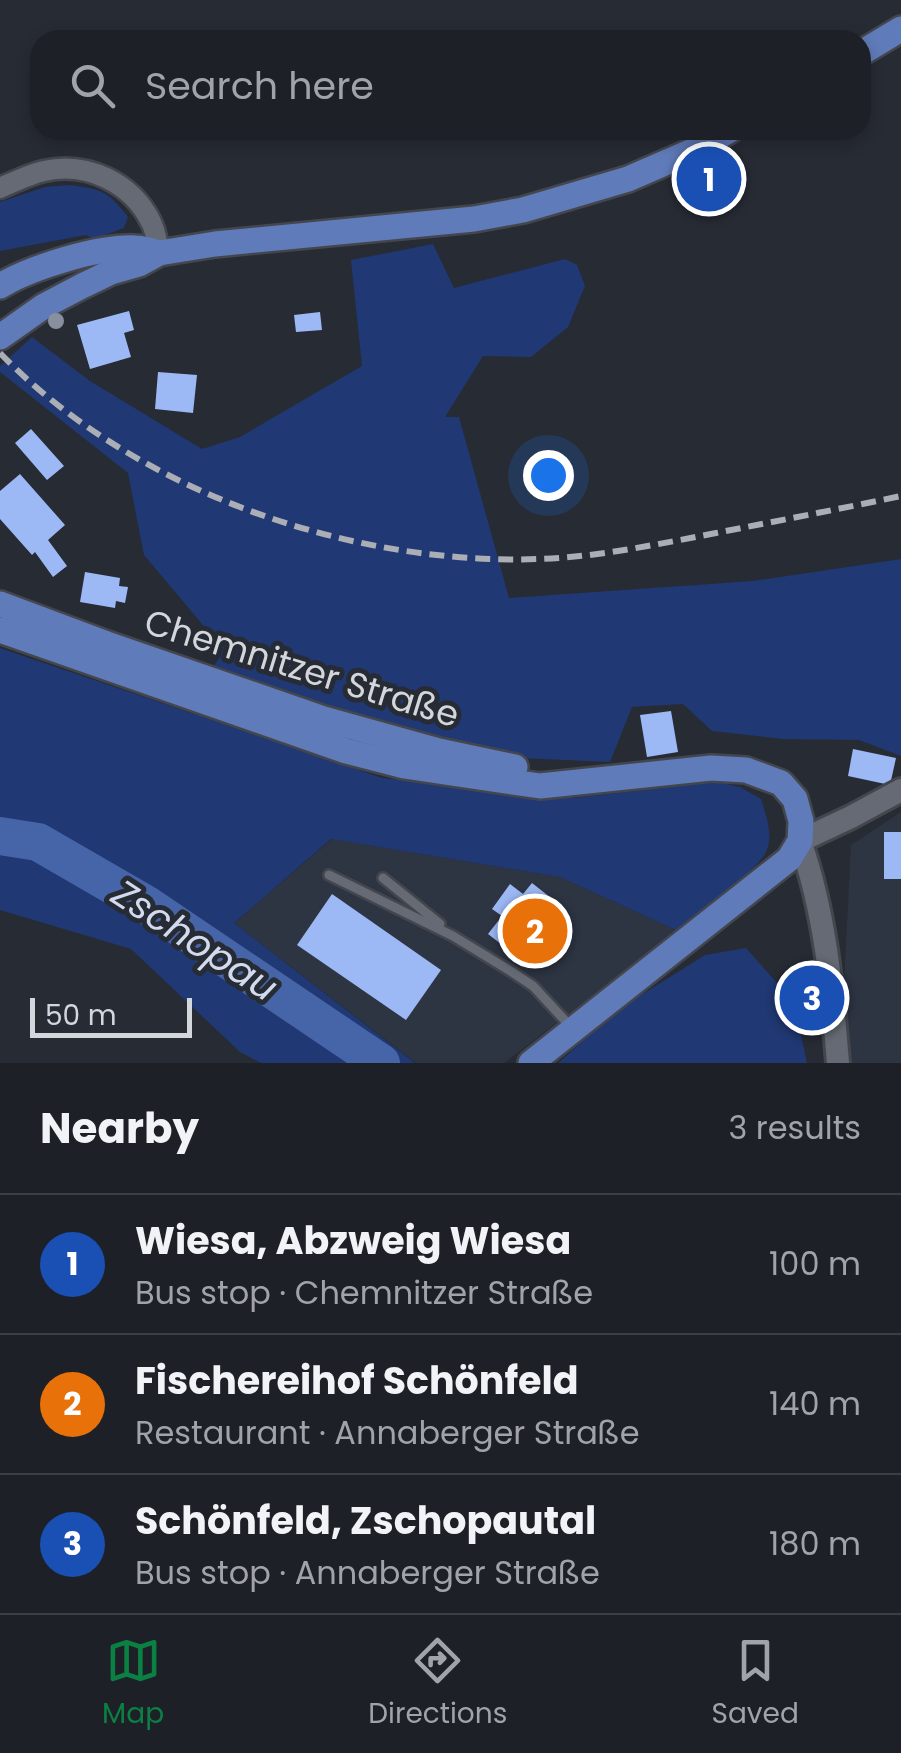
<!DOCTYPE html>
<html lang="en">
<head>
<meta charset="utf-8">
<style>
	body { margin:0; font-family:Poppins,sans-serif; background:#25282f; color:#f1f3f6 }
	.scale { position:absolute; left:30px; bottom:25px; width:162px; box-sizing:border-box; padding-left:10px; border:5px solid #d3d6db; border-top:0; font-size:28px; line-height:35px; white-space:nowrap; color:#d3d6db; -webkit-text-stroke:8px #272b34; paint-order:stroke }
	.you { position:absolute; left:548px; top:475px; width:35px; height:35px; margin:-25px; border:8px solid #fff; border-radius:50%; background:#1a73e8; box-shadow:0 0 0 15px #1a73e833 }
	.badge { display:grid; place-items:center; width:65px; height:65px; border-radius:50%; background:#0b8043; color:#fff; font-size:32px; font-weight:700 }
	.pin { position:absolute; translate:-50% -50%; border:5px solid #fff; box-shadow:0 2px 10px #0006 }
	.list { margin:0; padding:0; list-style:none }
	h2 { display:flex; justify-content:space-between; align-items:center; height:130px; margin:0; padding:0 40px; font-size:42px }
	h2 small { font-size:32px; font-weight:400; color:#a0a3a7 }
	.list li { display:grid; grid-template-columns:65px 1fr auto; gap:30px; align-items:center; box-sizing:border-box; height:140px; padding:0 40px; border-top:2px solid #3b3e44 }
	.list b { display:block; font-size:38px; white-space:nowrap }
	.list p { margin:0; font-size:32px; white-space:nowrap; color:#a0a3a7 }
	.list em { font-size:32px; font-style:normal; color:#a0a3a7 }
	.icon { flex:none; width:55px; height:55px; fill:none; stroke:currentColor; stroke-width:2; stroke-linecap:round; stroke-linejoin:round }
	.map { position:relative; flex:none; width:901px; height:1063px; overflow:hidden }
	.search { position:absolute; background:#1d2027; box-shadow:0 5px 15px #0003; left:30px; right:30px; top:30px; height:110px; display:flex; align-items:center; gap:25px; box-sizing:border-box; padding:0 35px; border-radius:30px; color:#a0a3a7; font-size:38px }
	.sheet { height:550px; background:#1d2027 }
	nav { display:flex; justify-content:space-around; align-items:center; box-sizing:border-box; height:140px; border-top:2px solid #3b3e44; background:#1d2027; font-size:28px; color:#a0a3a7 }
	nav a { display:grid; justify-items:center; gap:5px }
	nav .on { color:#0b8043 }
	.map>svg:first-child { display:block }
	.built { fill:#2d3442 }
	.green { fill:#203873 }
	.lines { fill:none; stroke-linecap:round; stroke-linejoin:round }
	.river { stroke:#4665a9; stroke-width:38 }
	.building { fill:#9db9f5 }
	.service-casing { stroke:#43464d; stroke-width:14 }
	.tertiary-casing { stroke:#43464d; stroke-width:25 }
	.secondary-casing { stroke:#43464d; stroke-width:28 }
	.primary-casing { stroke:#43464d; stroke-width:30 }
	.service { stroke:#656a74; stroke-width:9 }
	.tertiary { stroke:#656a74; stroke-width:20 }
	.secondary { stroke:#656a74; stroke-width:22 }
	.primary { stroke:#607bb9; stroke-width:25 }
	.rail { stroke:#abaeb4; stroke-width:6; stroke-dasharray:15 8; stroke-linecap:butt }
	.tree { fill:#888f9e }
	.labels { text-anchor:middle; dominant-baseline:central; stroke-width:10; stroke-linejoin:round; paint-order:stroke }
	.street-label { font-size:35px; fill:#d3d6db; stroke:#272b34 }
	.water-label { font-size:38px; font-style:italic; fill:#d1daee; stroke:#272b34 }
</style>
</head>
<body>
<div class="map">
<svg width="901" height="1063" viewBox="0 0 901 1063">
	<rect width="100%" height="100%" fill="#272b34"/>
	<g class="built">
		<path d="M901 812V1063H850L843 1003 851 845Z"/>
		<path d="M332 839 560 877 678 931 504 1063H416L234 923Z"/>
	</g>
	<g class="green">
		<path d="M69 185C102 189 108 191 128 217L124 228 94 239 86 235 0 251V202L45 187Z"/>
		<path d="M433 244 454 288 565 259 577 265 585 286 568 327 531 357 483 356 445 417H459L509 598 753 581 901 559V756L859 740 783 739 712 731 683 704 632 707 610 762 494 757 401 736 213 669 223 649 144 555 128 473 0 372V366L32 337 90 381 202 449 240 437 362 366 351 260Z"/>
		<path d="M0 648 382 778 574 798 716 782 740 787 761 799C766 815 774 836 766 852 757 871 697 915 678 931L560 877 331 839 234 923 415 1063H261L240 1052 131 949 0 910Z"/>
		<path d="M746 948 794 1002 807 1063H558L622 1007 705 955Z"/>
	</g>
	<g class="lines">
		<path class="river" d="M0 836 38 842 147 905 381 1063"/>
	</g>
	<g class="building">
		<path d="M129 311 134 330 124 333 131 357 90 369 77 325Z"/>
		<path d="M320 312 322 330 296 332 294 315Z"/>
		<path d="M158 372 197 375 193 413 155 409Z"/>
		<path d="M31 429 64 466 47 480 15 443Z"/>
		<path d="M20 474 65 525 48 540 67 566 53 577 35 552 32 555 0 519V491Z"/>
		<path d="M85 572 120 578 119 586 128 587 125 603 116 601 115 608 80 602Z"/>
		<path d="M671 711 678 752 647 757 640 715Z"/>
		<path d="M853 749 896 758 890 785 848 776Z"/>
		<rect x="884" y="832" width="17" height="47"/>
		<path d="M532 883 560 905 543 926 547 929 523 961 488 934 502 916 492 909 510 884 523 894Z"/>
		<path d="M332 894 441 970 406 1020 297 945Z"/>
	</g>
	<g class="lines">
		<g class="service-casing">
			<g id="service">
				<path d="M329 875 453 936 512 972 533 986 572 1028"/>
				<path d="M383 878 440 924"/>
			</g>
		</g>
		<g class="tertiary-casing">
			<path id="tertiary" d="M0 188C14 182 30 174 44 171 87 161 132 183 151 222 156 231 157 243 159 253"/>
		</g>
		<g class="secondary-casing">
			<path id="secondary" d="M838 1063C832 988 825 912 800 841L851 817 901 790"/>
		</g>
		<g class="primary-casing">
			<g id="primary">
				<path d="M861 53 901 29"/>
				<path d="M0 286C31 267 100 246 136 248 143 248 152 251 159 253"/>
				<path d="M0 337 44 306 82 286 111 272 139 264 159 253 215 244 474 219 523 210 628 179 697 149 730 130"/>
				<path d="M0 604 107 644 324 719 439 751 515 767"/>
				<path d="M0 630 346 751 404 766 540 786 711 768 746 770 781 783 795 799 801 821 800 841 789 859 531 1063"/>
			</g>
		</g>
		<use href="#service" class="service"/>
		<use href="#tertiary" class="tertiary"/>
		<use href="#secondary" class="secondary"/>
		<use href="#primary" class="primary"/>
		<path class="rail" d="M0 353C137 495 364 571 559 558 612 554 664 543 716 533 777 521 839 509 901 496"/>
	</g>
	<circle class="tree" cx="56" cy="321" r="8"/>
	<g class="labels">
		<g class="street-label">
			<text transform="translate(302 668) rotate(17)">Chemnitzer Straße</text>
		</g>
		<g class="water-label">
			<text transform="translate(195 940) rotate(33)">Zschopau</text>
		</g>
	</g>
</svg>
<div class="scale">50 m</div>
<div class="you"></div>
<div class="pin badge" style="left:709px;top:179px;background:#1a4fb4">1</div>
<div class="pin badge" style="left:535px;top:931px;background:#e8710a">2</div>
<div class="pin badge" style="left:812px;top:998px;background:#1a4fb4">3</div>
<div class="search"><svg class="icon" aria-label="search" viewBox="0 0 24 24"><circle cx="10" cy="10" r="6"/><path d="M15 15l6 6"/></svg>Search here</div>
</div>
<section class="sheet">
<h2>Nearby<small>3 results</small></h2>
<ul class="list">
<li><span class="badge" style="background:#1a4fb4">1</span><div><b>Wiesa, Abzweig Wiesa</b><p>Bus stop · Chemnitzer Straße</p></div><em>100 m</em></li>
<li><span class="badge" style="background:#e8710a">2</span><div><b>Fischereihof Schönfeld</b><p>Restaurant · Annaberger Straße</p></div><em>140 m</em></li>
<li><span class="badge" style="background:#1a4fb4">3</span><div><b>Schönfeld, Zschopautal</b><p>Bus stop · Annaberger Straße</p></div><em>180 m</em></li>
</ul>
</section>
<nav>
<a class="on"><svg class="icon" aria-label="map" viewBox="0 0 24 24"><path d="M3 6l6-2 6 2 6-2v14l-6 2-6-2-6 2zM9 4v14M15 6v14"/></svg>Map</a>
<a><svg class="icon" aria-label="directions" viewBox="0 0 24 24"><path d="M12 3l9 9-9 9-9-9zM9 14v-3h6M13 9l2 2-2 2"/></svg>Directions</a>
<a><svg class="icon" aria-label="saved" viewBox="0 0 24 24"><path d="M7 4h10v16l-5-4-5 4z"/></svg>Saved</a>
</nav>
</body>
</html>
